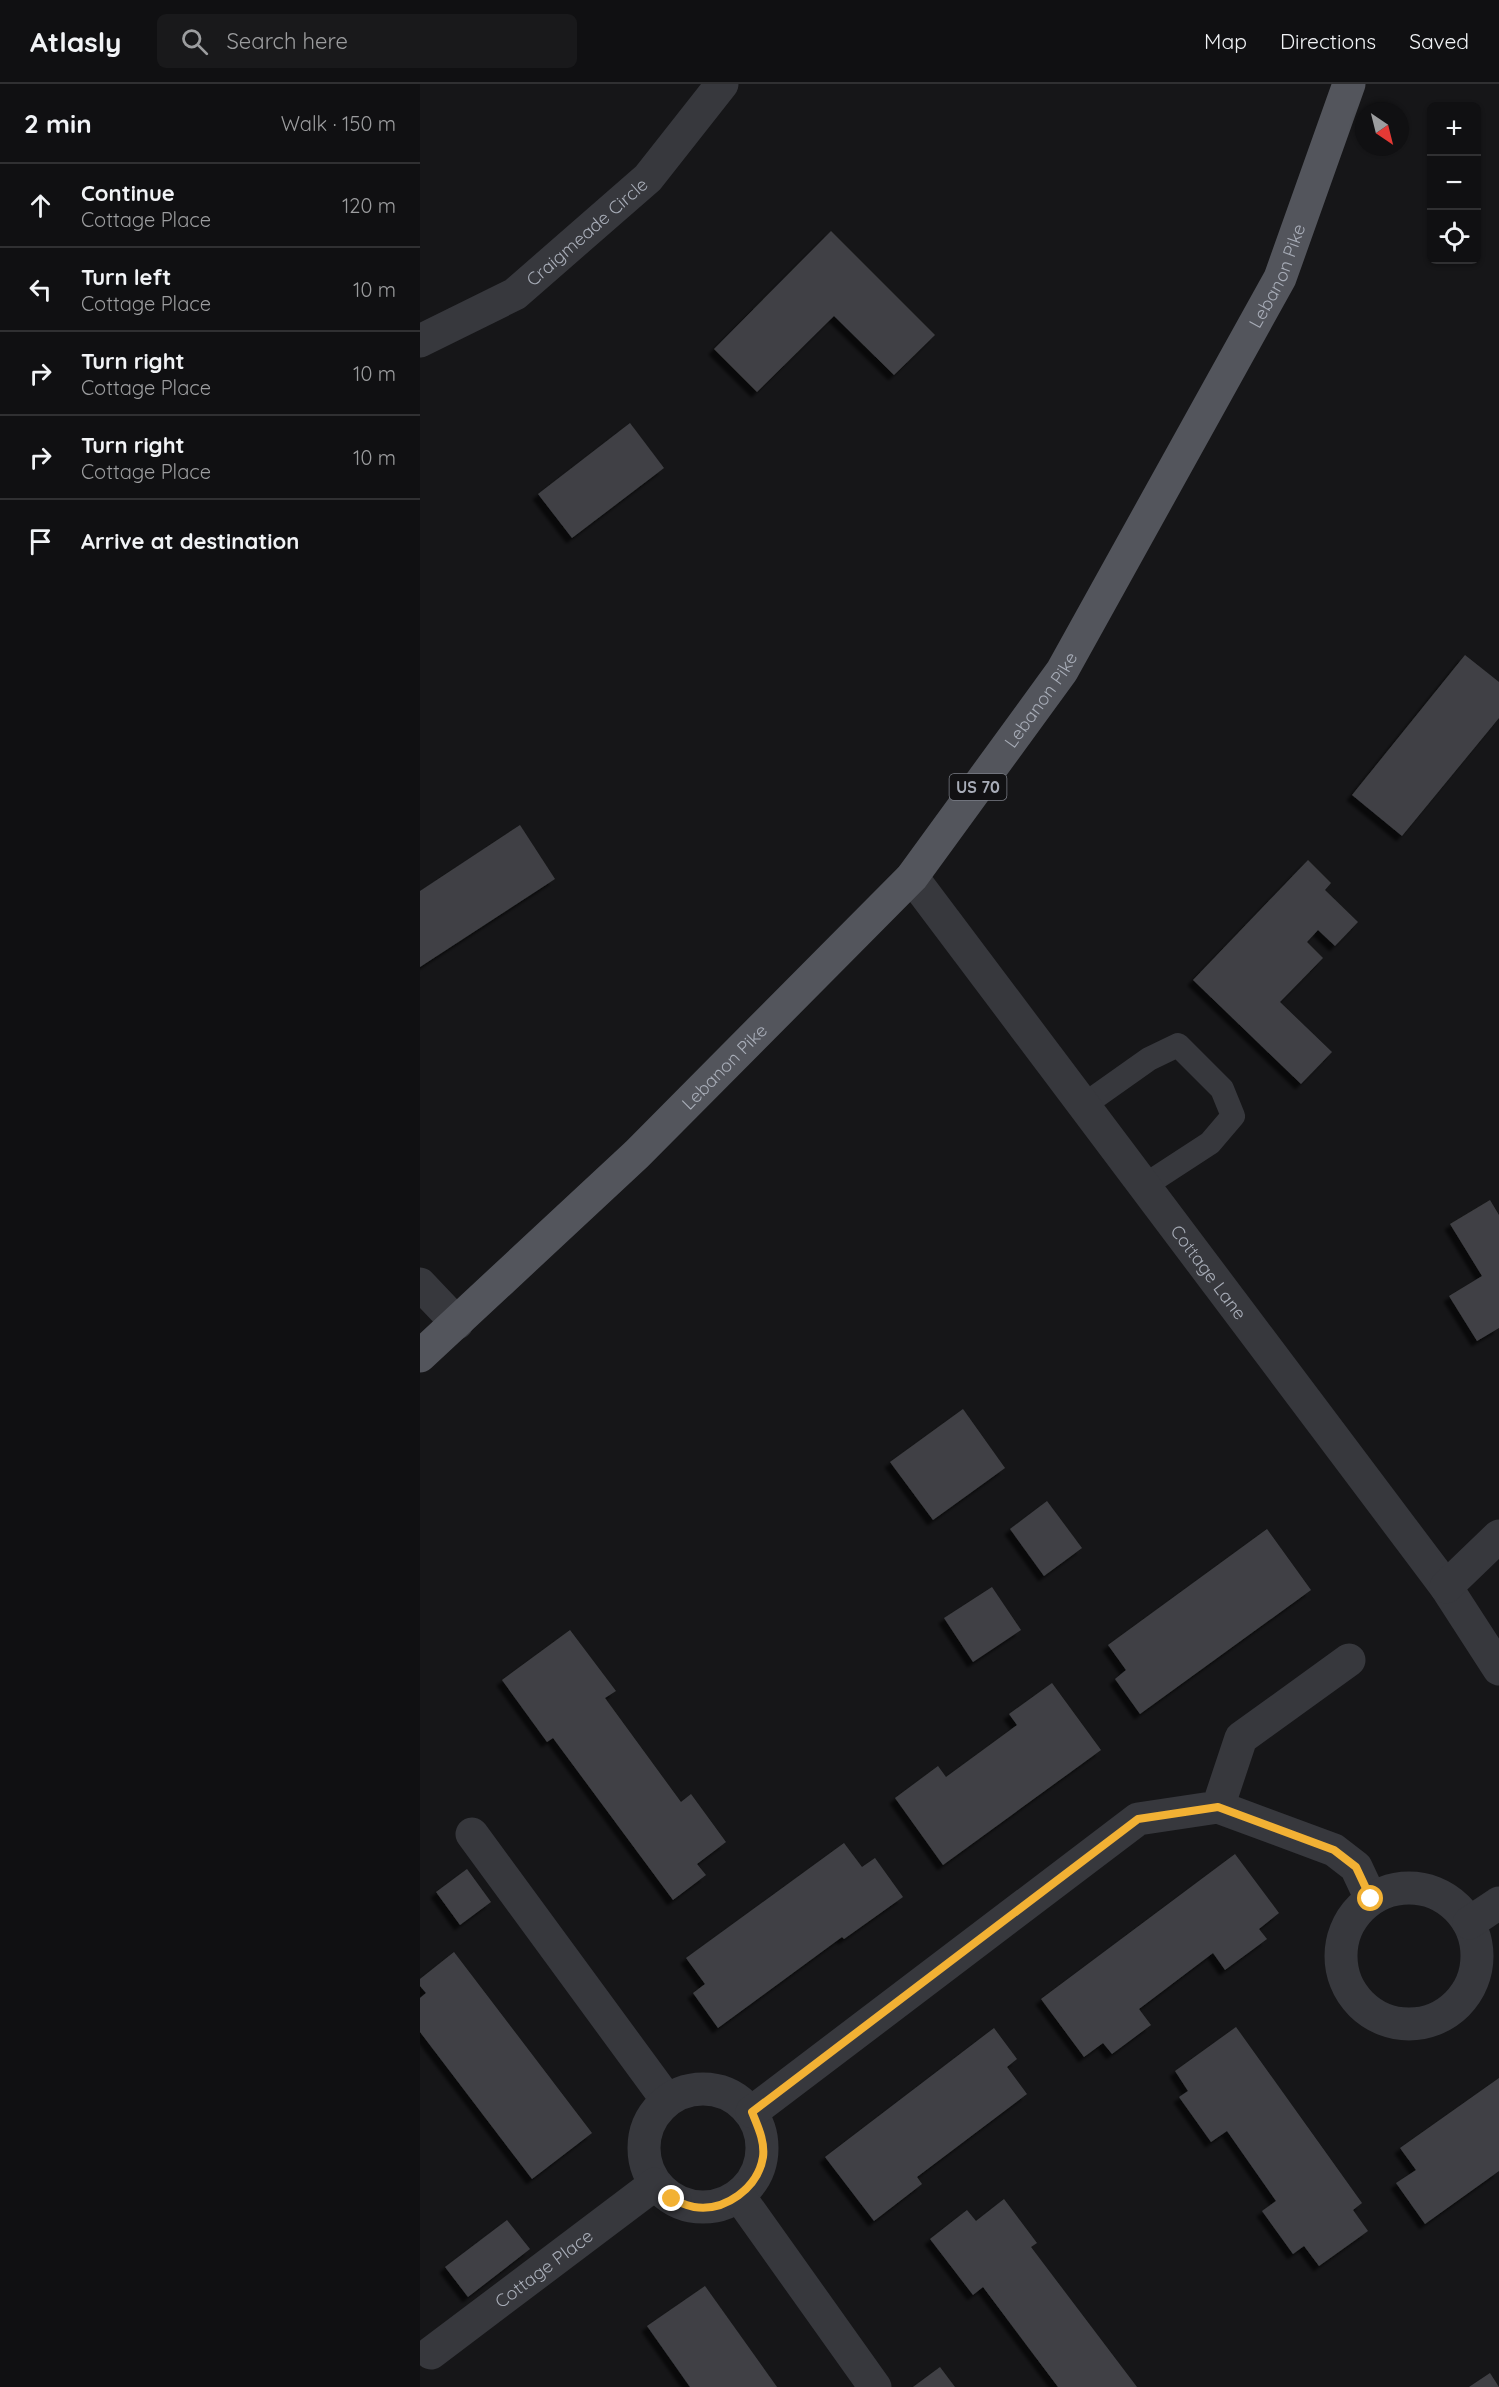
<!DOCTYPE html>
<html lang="en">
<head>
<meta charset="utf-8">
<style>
	body { margin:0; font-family:Quicksand,sans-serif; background:#19191b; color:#f1f3f6 }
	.controls { position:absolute; right:18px; top:18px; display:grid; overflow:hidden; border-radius:9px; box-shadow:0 2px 4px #0004 }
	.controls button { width:54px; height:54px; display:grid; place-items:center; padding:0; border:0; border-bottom:2px solid #303032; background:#101012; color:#f1f3f6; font:30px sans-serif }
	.compass { position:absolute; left:935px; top:18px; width:54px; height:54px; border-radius:50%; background:#101012; box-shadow:0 2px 4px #0004; rotate:145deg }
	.stop { position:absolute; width:18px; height:18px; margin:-14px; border:4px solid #f2b134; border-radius:50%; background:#fff }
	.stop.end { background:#f2b134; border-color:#fff; box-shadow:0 2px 6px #0008 }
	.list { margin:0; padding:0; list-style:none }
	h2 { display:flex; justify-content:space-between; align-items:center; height:78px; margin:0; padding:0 24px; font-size:26px }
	h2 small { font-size:20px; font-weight:400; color:#9c9d9f }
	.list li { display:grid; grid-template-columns:39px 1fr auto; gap:18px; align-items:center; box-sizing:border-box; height:84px; padding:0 24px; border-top:2px solid #303032 }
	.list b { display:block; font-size:22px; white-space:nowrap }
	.list p { margin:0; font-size:20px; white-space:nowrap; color:#9c9d9f }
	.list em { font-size:20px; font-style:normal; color:#9c9d9f }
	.icon { flex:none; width:33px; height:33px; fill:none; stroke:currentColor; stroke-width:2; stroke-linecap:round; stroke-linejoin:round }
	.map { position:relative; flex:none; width:1079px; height:2303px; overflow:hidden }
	header { display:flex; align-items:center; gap:36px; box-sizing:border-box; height:84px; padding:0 30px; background:#101012; border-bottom:2px solid #303032 }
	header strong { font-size:28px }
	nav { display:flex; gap:33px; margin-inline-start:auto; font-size:21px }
	.search { width:420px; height:54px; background:#19191b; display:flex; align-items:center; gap:15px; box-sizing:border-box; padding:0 21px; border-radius:9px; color:#9c9d9f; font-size:22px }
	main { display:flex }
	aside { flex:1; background:#101012 }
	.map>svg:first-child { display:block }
	.building { fill:#404145; filter:url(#shadow) }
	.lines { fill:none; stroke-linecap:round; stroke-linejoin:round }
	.service { stroke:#37383d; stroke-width:24 }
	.minor { stroke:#37383d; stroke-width:33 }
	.primary { stroke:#53555c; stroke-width:33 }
	.route { stroke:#f2b134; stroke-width:8 }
	.labels { text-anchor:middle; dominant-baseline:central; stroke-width:6; stroke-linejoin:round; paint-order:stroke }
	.shield { fill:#111113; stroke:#7b7e86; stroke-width:1.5 }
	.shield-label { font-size:16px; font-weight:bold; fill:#a8adb8 }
	.street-label { font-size:18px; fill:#a8adb8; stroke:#111113 }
</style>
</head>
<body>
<header>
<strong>Atlasly</strong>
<div class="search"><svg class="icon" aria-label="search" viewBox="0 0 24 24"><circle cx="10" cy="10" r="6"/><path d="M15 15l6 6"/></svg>Search here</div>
<nav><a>Map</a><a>Directions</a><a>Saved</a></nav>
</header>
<main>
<aside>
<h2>2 min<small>Walk · 150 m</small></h2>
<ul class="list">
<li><svg class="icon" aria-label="ahead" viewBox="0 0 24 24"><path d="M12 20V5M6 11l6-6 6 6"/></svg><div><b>Continue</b><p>Cottage Place</p></div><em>120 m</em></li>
<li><svg class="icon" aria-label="left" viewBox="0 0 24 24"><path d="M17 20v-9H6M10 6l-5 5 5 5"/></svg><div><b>Turn left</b><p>Cottage Place</p></div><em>10 m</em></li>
<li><svg class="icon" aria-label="right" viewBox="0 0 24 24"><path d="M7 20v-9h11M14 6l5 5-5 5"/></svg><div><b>Turn right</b><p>Cottage Place</p></div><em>10 m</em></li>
<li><svg class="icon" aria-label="right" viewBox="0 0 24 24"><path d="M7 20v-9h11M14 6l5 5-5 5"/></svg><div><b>Turn right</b><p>Cottage Place</p></div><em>10 m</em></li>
<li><svg class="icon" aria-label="arrive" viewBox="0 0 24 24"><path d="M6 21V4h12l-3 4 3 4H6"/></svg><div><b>Arrive at destination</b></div></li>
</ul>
</aside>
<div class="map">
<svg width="1079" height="2303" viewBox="0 0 1079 2303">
	<defs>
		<filter id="shadow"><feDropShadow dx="-5.5" dy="5.5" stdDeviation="1.5" flood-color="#0009"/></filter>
	</defs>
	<rect width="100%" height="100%" fill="#161618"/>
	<g class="building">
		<path d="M411 147 515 251 474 291 414 232 337 308 294 265Z"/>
		<path d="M210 339 244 384 152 454 118 410Z"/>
		<path d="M1045 571 1079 598V634L982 752 932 711Z"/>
		<path d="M100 741 135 795 0 883V807Z"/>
		<path d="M888 776 911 799 905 806 938 838 915 862 898 846 887 858 903 874 860 918 912 968 881 1000 773 896Z"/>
		<path d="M1070 1116 1079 1131V1244L1057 1257 1029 1212 1062 1192 1030 1140Z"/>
		<path d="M543 1325 585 1384 513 1436 470 1378Z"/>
		<path d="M627 1417 662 1464 624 1492 590 1445Z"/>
		<path d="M847 1445 891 1506 720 1630 695 1595 706 1586 688 1561Z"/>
		<path d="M572 1503 601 1546 553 1578 524 1534Z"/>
		<path d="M150 1546 196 1607 185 1614 261 1718 271 1710 306 1758 277 1780 286 1791 253 1816 133 1654 127 1658 82 1596Z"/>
		<path d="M632 1599 681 1666 523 1781 475 1714 518 1682 526 1693 597 1641 589 1630Z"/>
		<path d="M424 1759 442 1783 455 1774 483 1813 424 1855 422 1853 298 1944 273 1909 285 1900 266 1874Z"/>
		<path d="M815 1770 859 1829 839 1845 847 1855 805 1886 793 1869 719 1925 731 1941 692 1970 683 1959 664 1973 621 1915Z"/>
		<path d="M47 1785 71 1818 40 1841 16 1808Z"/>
		<path d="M34 1868 172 2049 112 2095 0 1948V1914L6 1909 0 1902V1895Z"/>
		<path d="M816 1943 942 2119 933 2126 948 2147 899 2182 884 2162 873 2170 842 2127 856 2117 807 2047 791 2058 759 2013 768 2007 755 1987Z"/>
		<path d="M574 1944 597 1975 587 1983 607 2010 497 2093 502 2100 454 2137 405 2073Z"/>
		<path d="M1079 1994V2087L1005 2140 976 2099 996 2086 980 2064Z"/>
		<path d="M584 2115 617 2159 611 2163 717 2303H638L563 2203 553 2211 510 2155 547 2126 556 2137Z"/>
		<path d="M87 2136 110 2165 48 2213 25 2183Z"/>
		<path d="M285 2202 357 2303H270L227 2242Z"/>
		<path d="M520 2283 535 2303H493Z"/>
		<path d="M1070 2289 1079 2303H1049Z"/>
	</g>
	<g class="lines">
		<path class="service" d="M664 1021 729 975 758 961 802 1005 813 1032 790 1059 724 1102"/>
		<g class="minor">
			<path id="s1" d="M0 257 95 210 228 94 302 0"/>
			<path id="s2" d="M492 793 1026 1503 1079 1585"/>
			<path d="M0 1200 37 1239"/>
			<path d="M1026 1503 1079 1452"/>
			<path d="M798 1723 914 1766 936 1783 951 1815"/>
			<path d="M52 1750 247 2016"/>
			<circle cx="989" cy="1872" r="68"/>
			<path d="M1049 1839 1079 1819"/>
			<circle cx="283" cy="2064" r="59"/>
			<path d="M332 2028 718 1735 798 1723 821 1654 929 1576"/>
			<path d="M319 2112 455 2303"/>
			<path id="s3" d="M11 2269 235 2100"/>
		</g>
		<path class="primary" id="s4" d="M0 1272 217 1070 492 793 642 587 860 194 929 0"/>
	</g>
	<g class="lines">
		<path class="route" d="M252 2115C259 2118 267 2122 274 2123 305 2128 338 2104 343 2073 345 2057 338 2043 332 2028L718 1735 798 1723 914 1766 936 1783 951 1815"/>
	</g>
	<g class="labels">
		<rect class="shield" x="529.5" y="690" width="57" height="26" rx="4.5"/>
		<g class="shield-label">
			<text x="558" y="703">US 70</text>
		</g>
		<g class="street-label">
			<text stroke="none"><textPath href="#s1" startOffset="201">Craigmeade Circle</textPath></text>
			<text stroke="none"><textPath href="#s4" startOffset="1392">Lebanon Pike</textPath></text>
			<text stroke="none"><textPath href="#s4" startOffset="906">Lebanon Pike</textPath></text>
			<text stroke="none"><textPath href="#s4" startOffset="420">Lebanon Pike</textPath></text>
			<text stroke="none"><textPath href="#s2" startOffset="494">Cottage Lane</textPath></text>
			<text stroke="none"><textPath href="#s3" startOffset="141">Cottage Place</textPath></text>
		</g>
	</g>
</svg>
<div class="controls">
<button>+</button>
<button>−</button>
<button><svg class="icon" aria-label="locate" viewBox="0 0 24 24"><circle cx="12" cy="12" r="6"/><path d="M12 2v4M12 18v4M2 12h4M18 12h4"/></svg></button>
</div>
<svg class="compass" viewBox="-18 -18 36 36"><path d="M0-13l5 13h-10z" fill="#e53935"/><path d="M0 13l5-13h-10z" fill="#9c9d9f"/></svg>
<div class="stop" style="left:951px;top:1815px"></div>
<div class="stop end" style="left:252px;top:2115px"></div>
</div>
</main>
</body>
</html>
